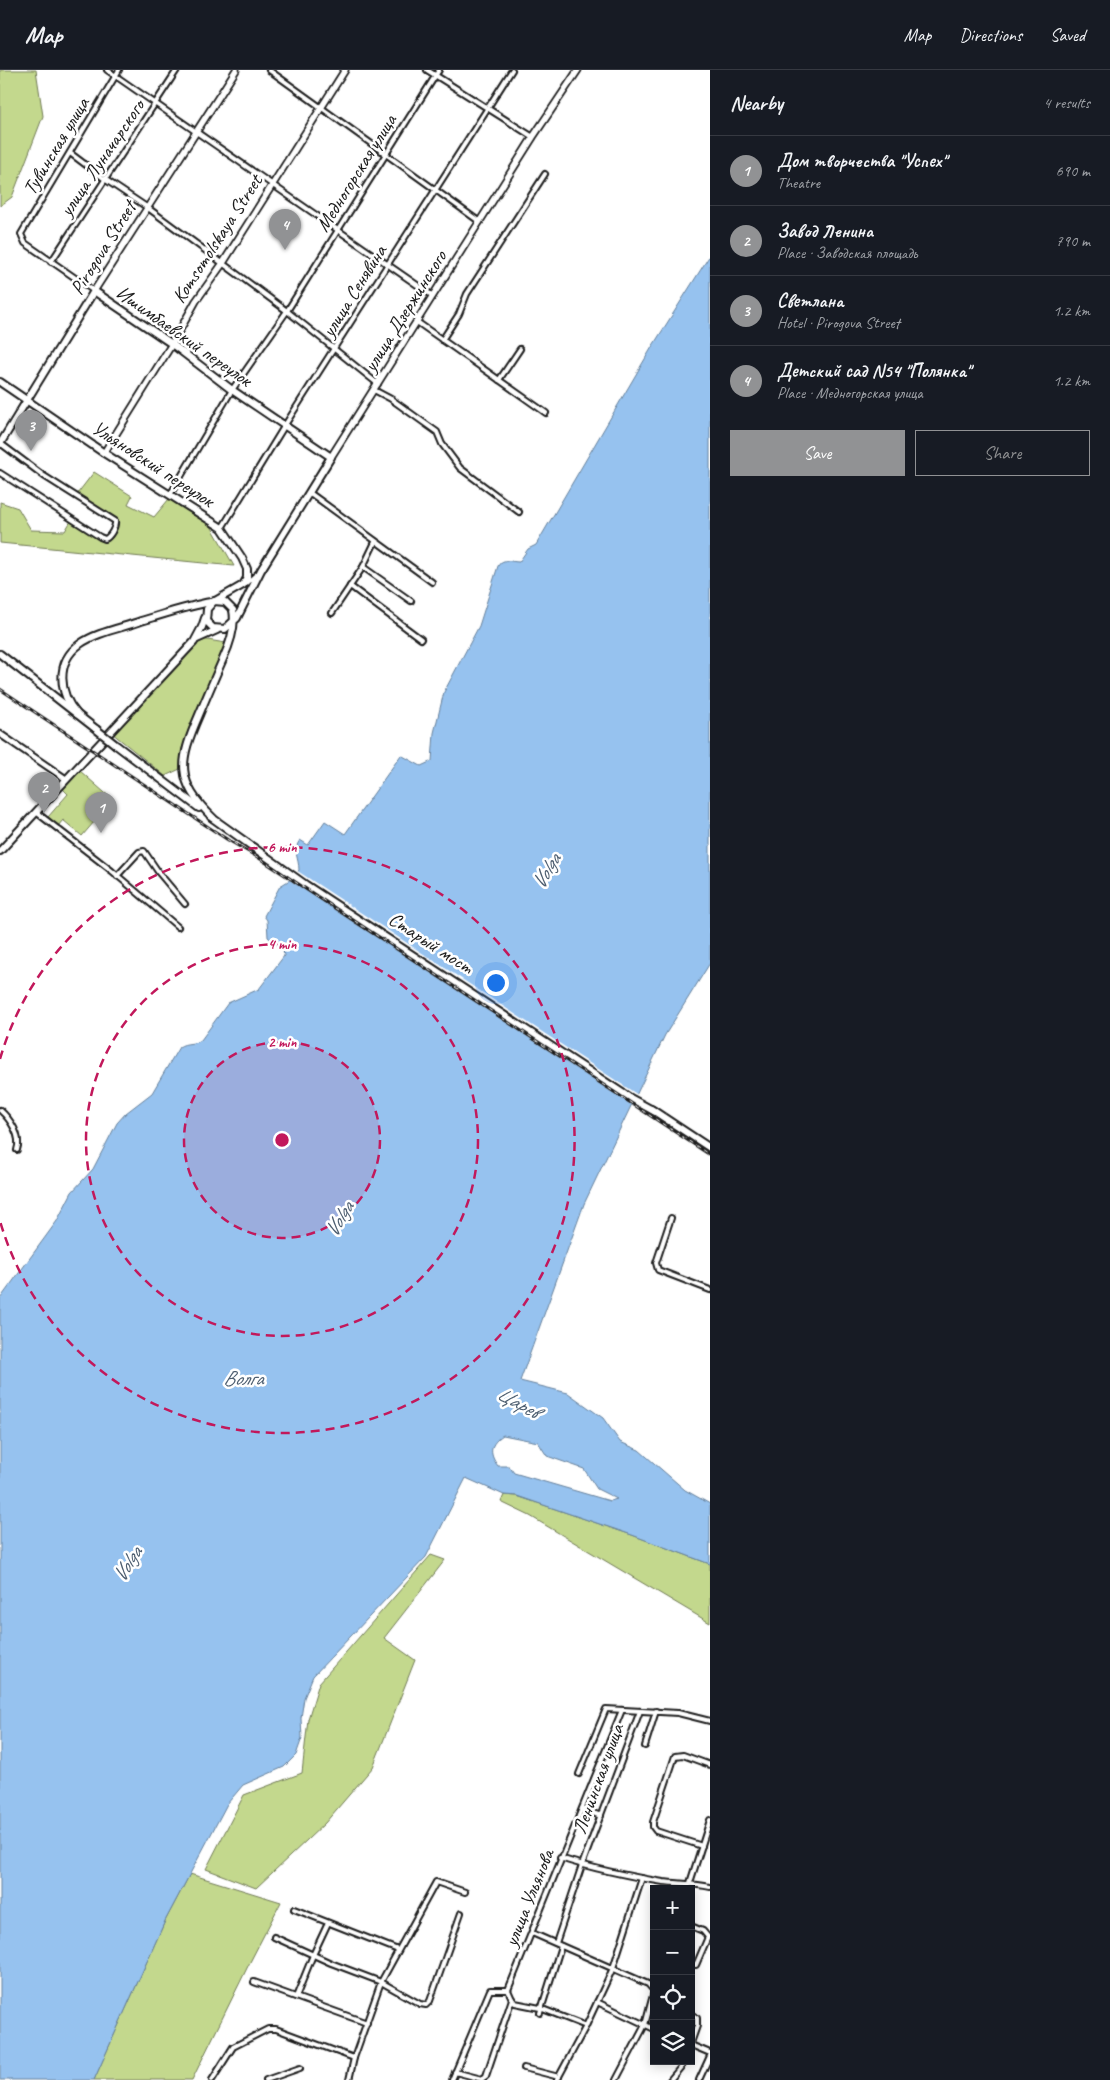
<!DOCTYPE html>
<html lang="en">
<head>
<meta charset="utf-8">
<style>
	body { margin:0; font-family:Caveat,sans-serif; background:#242831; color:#f1f3f6 }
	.controls { position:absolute; right:15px; bottom:15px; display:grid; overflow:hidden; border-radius:0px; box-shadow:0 2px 12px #0003 }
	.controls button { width:45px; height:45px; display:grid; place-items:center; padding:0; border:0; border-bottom:1px solid #363941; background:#171b24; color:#f1f3f6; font:25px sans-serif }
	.you { position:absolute; left:495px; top:912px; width:18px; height:18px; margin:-12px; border:4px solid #fff; border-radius:50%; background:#1a73e8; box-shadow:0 0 0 8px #1a73e833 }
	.badge { display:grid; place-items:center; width:32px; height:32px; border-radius:50%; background:#919294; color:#fff; font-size:16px; font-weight:700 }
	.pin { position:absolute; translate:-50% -41px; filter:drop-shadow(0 1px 2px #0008) }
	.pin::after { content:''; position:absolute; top:26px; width:18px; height:15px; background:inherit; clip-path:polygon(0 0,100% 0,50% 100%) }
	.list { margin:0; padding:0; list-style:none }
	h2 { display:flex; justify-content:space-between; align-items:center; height:65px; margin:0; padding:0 20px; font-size:21px }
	h2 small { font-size:16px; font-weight:400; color:#9ea1a6 }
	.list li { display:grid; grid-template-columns:32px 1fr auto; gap:15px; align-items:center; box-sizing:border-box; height:70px; padding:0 20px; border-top:1px solid #363941 }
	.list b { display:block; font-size:19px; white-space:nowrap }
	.list p { margin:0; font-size:16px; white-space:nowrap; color:#9ea1a6 }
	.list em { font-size:16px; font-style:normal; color:#9ea1a6 }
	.actions { display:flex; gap:10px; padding:15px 20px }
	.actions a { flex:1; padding:11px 0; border:1px solid #919294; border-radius:0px; text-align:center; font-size:18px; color:#919294 }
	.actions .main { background:#919294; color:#fff }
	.icon { flex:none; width:28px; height:28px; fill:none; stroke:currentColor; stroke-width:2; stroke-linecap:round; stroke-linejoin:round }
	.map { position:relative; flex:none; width:710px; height:2010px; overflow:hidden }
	header { display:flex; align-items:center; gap:30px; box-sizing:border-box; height:70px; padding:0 25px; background:#171b24; border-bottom:1px solid #363941 }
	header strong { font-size:24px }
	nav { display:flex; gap:28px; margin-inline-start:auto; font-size:18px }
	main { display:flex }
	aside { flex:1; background:#171b24 }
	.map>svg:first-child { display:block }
	.green { fill:#c3d88d; stroke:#707a54 }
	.water { fill:#96c2ef; stroke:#65809b; fill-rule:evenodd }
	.pier { fill:#fff }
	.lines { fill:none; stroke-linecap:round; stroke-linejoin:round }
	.minor-casing { stroke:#1c1c1c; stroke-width:8 }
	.tertiary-casing { stroke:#1c1c1c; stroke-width:9 }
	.secondary-casing { stroke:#1c1c1c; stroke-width:9 }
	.primary-casing { stroke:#1c1c1c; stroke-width:10 }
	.minor { stroke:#fff; stroke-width:4 }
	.tertiary { stroke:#fff; stroke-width:5 }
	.secondary { stroke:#fff; stroke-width:5.5 }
	.primary { stroke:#fff; stroke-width:6 }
	.rail-casing { stroke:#1c1c1c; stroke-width:3 }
	.rail { stroke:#fff; stroke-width:1; stroke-dasharray:4; stroke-linecap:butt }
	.primary-bridge-casing { stroke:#1c1c1c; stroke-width:10; stroke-linecap:butt }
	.primary-bridge { stroke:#fff; stroke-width:6 }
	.ring { fill:none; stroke:#c2185b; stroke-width:2.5; stroke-dasharray:9 6 }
	.labels { text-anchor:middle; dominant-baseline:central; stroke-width:5; stroke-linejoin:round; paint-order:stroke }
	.street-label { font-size:20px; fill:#1c1c1c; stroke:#fff }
	.water-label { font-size:21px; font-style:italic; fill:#4d5e70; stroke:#fff }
	.centre { fill:#c2185b; stroke:#fff; stroke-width:2.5 }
	.ring-label { font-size:15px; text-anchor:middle; font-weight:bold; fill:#c2185b; stroke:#fff; stroke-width:5; stroke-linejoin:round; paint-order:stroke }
</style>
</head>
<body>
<header>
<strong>Map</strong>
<nav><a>Map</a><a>Directions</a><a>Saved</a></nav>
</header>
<main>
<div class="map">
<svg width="710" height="2010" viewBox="0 0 710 2010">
	<rect width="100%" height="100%" fill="#fff"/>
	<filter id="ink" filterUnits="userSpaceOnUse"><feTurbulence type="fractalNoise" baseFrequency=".02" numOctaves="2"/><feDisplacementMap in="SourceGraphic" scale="10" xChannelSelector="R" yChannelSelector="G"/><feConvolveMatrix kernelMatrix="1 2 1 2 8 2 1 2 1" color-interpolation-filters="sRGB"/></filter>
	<g filter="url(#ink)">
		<g class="green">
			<path d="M0 0H36L43 46 12 127 0 136Z"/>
			<path d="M94 402 132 426 128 434 154 447 169 429 211 456 234 496 0 473V432L18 438 31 460 65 461 71 451 106 472 117 455 115 451 74 428Z"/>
			<path d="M201 569 226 573 182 678 180 699 165 706 112 663Z"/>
			<path d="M79 700 113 730 82 766 63 750 58 756 48 747 68 724 62 718Z"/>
			<path d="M504 1425 517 1426 632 1465 710 1494V1553L530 1446 501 1432Z"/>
			<path d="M431 1485 445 1490 384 1568 415 1590 373 1697 325 1753 256 1818 206 1799 244 1725 302 1703 308 1649 319 1613Z"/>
			<path d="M190 1804 281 1832 249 1894 192 2010H94L165 1851Z"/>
		</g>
		<path class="water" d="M710 185V893L665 965 584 1134 520 1311 568 1323 603 1348 620 1372 639 1380 685 1420 710 1434V1494L632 1465 517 1426 504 1425 466 1408 426 1487 313 1606 304 1628 301 1648 302 1668 296 1685 284 1697 243 1715 227 1734 165 1851 94 2010H0V1229L57 1151 72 1122 93 1099 117 1053 126 1043 152 1023 179 977C186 972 194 975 201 970L228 933 259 919 284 886 283 880 268 867 267 850 264 846 280 816 293 808 299 800C299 788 292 781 300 770L308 775 325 751 345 764 401 685 421 696 432 691 434 663 444 622 479 556 498 496C503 487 511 492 519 492L528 479 536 475 652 277ZM503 1365 538 1372 547 1386 584 1399 597 1419 617 1429 610 1431 514 1403 509 1396H498C488 1383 490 1374 503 1365Z"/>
		<path class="pier" d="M296 800 638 1025 633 1036 288 809Z"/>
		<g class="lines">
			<g class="minor-casing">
				<g id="minor">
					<path d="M107 0 433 226"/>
					<path d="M269 0 480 152"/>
					<path d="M427 0 533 67"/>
					<path d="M70 83 106 110 148 138 287 241 378 314"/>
					<path d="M51 192 177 0"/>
					<path d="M94 221 25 173 21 164 119 0"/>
					<path d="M417 252 546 343"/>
					<path d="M442 270 459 244 467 224 545 104"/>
					<path d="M499 310 520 279"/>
					<path d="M374 320 391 329 437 362 442 374 460 398 519 442"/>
					<path d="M0 403 100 467 105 469C110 467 116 457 115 451L44 406 0 373"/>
					<path d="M310 423 432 512"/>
					<path d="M170 425 232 320 287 241 439 0"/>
					<path d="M222 458 285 355 512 0"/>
					<path d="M363 497 411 531"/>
					<path d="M246 514 257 504"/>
					<path d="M350 516 421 569"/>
					<path d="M332 543 363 497 375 472"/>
					<path d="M36 742 112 801 178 857"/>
					<path d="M117 806 139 782 144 781 159 803 185 834"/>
					<path d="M0 1040C10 1049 22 1066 17 1080"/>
					<path d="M671 1148 656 1193 658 1200 710 1220"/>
					<path d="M645 1676 656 1641"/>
					<path d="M579 1704 606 1639 678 1643 710 1651"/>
					<path d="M582 1739 601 1746"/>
					<path d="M702 1776 656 1761 653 1757V1752L675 1686 683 1685 710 1695"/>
					<path d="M560 1788C594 1799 628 1806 663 1812 679 1814 695 1813 710 1817"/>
					<path d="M688 1819 710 1750"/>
					<path d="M294 1839 398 1880"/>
					<path d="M691 1856 703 1861 708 1867 696 1895 691 1894"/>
					<path d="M532 1863 648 1914 654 1921 645 1955 616 2010"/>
					<path d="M274 1867 331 1893 381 1912 420 1934 426 1935 430 1931 461 1843"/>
					<path d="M556 1873 582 1795 640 1641"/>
					<path d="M254 1912 367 1953"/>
					<path d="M508 1920 512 1929 515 1933 540 1938 586 1956"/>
					<path d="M296 1927 313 1885 328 1853"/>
					<path d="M597 1932 654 1959"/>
					<path d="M540 1943 561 1876"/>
					<path d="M691 1944 697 1948V1956L691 1973"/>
					<path d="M691 1975 710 1983"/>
					<path d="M524 1998 559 2007"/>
					<path d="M455 2002 482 2009 486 2006 512 1929"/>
					<path d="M212 2010 233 1977 268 1959H276L354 1988"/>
					<path d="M266 2010 300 1998"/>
					<path d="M349 2010 354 1988 381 1912 436 1812 465 1822"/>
					<path d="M452 2010 490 1920H508L622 1640"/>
					<path d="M557 2010 586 1956 613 1898 642 1808"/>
					<path d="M670 2010 686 1991"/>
					<path d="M699 2010 710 1986"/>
				</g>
			</g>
			<g class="tertiary-casing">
				<path id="tertiary" d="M0 664 66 709"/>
			</g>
			<g class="secondary-casing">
				<g id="secondary">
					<path d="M94 221 236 0"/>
					<path d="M104 383 172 274 196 231 223 193 345 0"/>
					<path d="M331 387 533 67 578 0"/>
				</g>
			</g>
			<g class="primary-casing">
				<g id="primary">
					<path d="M0 312 104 383 222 458 242 488 247 499V508L243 515 215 531"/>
					<path d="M0 374 94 221 172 274 232 320 331 387 261 500 237 548 225 559 213 558 206 551 207 539 214 531 225 532 233 540C236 556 230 574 223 589 215 607 207 626 199 645 179 691 175 711 213 748"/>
					<path d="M197 569 217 560"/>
					<path d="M0 584 96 659"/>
					<path d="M77 644C59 624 55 592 80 574 97 562 122 558 141 551 165 544 187 536 211 532"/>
					<path d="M116 675 199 738"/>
					<path d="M211 747 306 815 630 1028 654 1041"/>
					<path d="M0 781 194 572 202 557 205 548"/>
					<path d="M651 1039 710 1078"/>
				</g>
			</g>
			<use href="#minor" class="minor"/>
			<use href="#tertiary" class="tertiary"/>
			<use href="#secondary" class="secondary"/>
			<use href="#primary" class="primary"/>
			<g class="rail-casing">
				<path id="rail" d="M0 619 228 770 259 788 710 1085"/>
			</g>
			<use href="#rail" class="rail"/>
			<g class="primary-bridge-casing">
				<path id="primary-bridge" d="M96 659 116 675"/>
			</g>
			<use href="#primary-bridge" class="primary-bridge"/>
		</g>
	</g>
	<circle cx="282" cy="1070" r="98" fill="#c2185b" fill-opacity=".12"/>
	<g class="ring">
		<circle cx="282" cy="1070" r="98"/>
		<circle cx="282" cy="1070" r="196"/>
		<path d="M0 989A293 293 0 1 1 0 1151"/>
	</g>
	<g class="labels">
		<g class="street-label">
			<text transform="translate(56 76) rotate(-59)">Тувинская улица</text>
			<text transform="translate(102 88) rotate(-56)">улица Луначарского</text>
			<text transform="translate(356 103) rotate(-58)">Медногорская улица</text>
			<text transform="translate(217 169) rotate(-57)">Komsomolskaya Street</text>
			<text transform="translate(103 178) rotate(-58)">Pirogova Street</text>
			<text transform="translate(354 221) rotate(-58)">улица Сенявина</text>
			<text transform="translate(405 241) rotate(-58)">улица Дзержинского</text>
			<text transform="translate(184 266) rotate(35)">Ишимбаевский переулок</text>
			<text transform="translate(153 394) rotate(33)">Ульяновский переулок</text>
			<text transform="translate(431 873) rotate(33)">Старый мост</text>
			<text transform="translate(598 1709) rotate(-70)">Ленинская улица</text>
			<text transform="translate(529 1828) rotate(-68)">улица Ульянова</text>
		</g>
		<g class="water-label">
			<text transform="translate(546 801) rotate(-59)">Volga</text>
			<text transform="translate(339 1149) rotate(-59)">Volga</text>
			<text x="243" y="1308">Волга</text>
			<text transform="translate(518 1332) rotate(29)">Царев</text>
			<text transform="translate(127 1494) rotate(-58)">Volga</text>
		</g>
	</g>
	<circle cx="282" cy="1070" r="8" class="centre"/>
	<g class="ring-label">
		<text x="282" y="782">6 min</text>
		<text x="282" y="879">4 min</text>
		<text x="282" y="977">2 min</text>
	</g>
</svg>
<div class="controls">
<button>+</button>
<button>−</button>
<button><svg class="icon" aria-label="locate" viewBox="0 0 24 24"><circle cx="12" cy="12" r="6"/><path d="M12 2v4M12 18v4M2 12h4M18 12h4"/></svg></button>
<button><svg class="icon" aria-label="layers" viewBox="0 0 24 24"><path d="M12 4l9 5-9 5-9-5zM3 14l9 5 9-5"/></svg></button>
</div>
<div class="you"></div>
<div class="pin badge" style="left:101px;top:763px">1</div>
<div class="pin badge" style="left:44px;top:743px">2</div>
<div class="pin badge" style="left:31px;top:381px">3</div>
<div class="pin badge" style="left:285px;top:180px">4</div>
</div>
<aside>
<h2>Nearby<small>4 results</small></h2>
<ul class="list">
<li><span class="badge">1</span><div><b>Дом творчества &quot;Успех&quot;</b><p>Theatre</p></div><em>690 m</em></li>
<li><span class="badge">2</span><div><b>Завод Ленина</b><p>Place · Заводская площадь</p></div><em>790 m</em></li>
<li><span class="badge">3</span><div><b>Светлана</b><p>Hotel · Pirogova Street</p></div><em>1.2 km</em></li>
<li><span class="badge">4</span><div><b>Детский сад N54 &quot;Полянка&quot;</b><p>Place · Медногорская улица</p></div><em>1.2 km</em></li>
</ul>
<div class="actions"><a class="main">Save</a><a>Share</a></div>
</aside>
</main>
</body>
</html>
